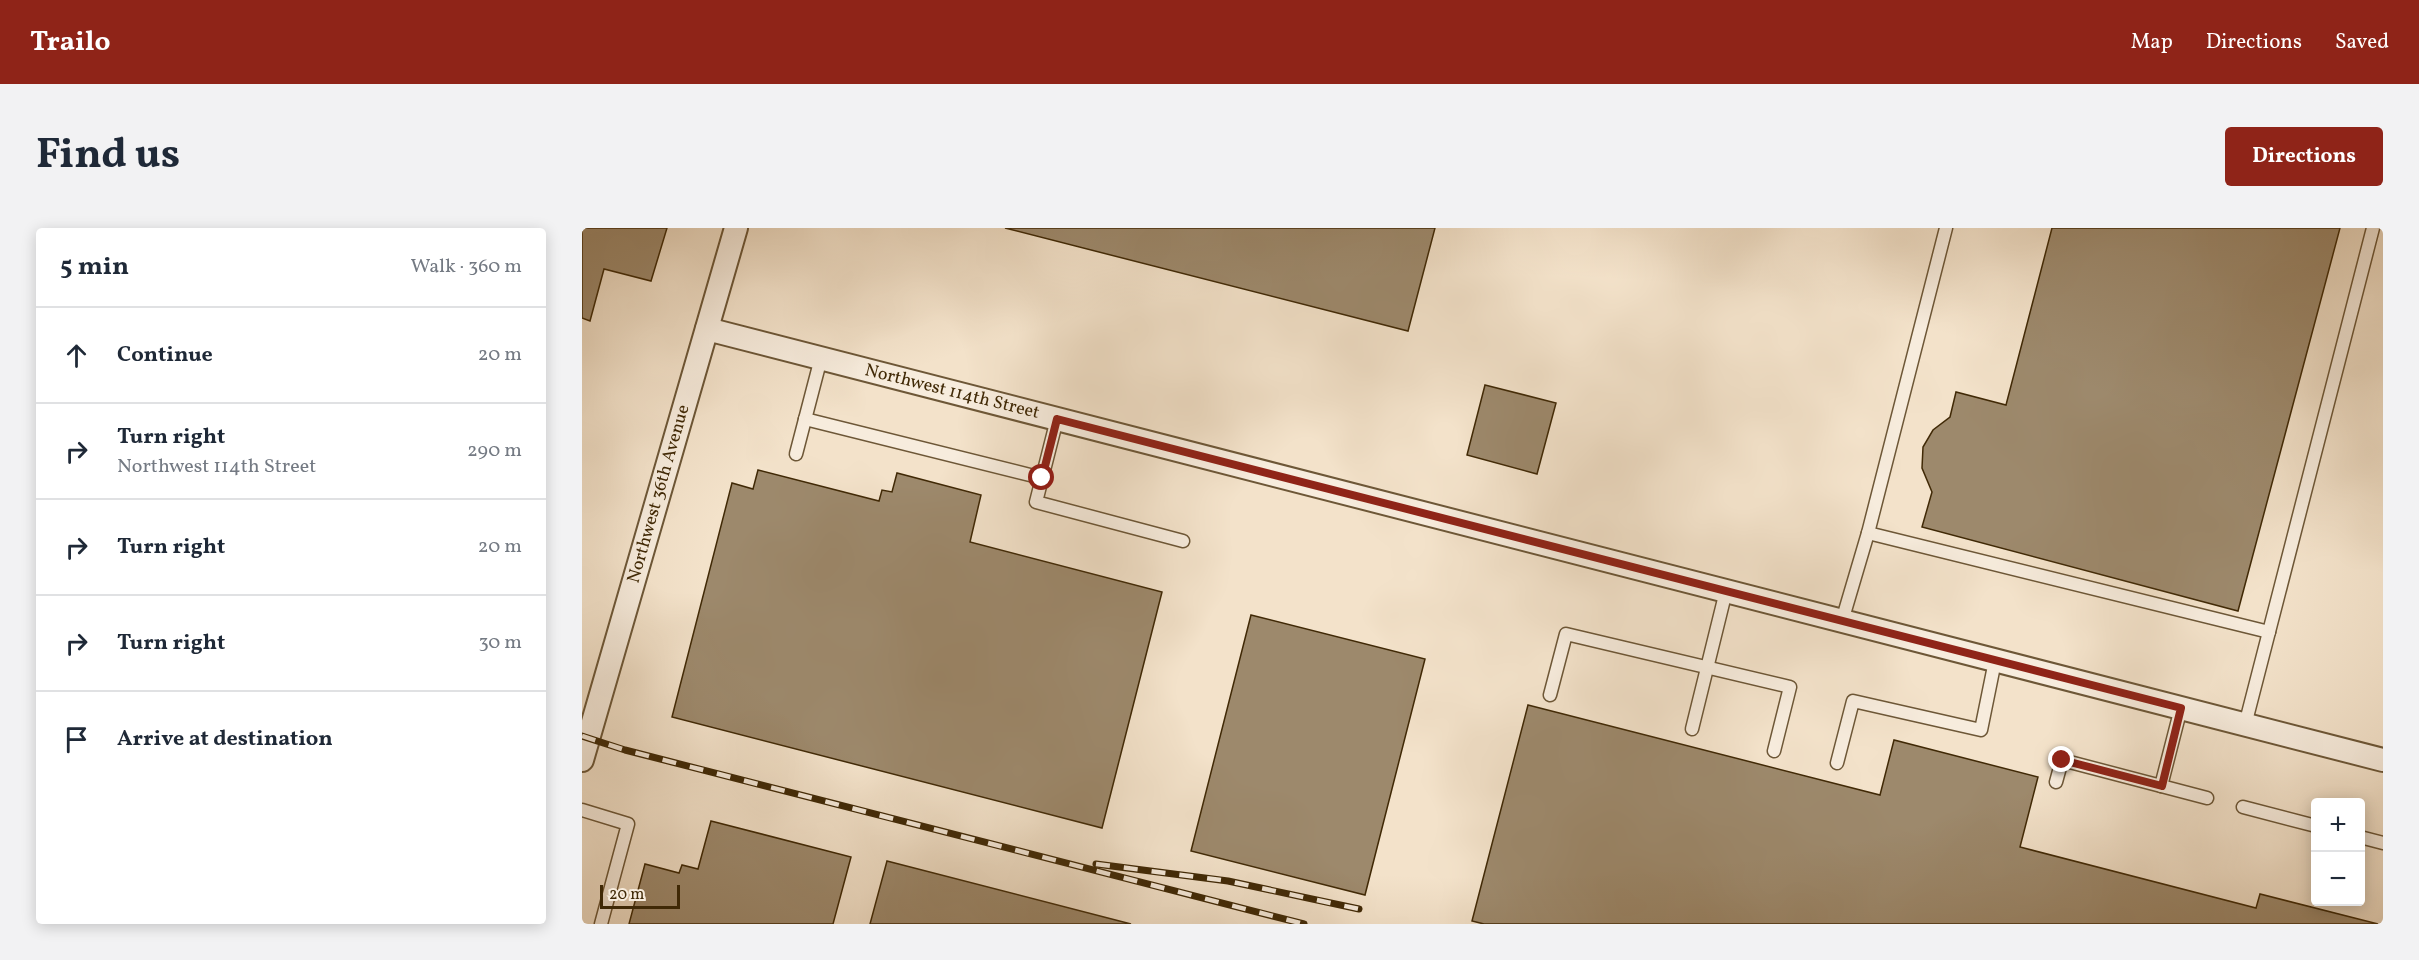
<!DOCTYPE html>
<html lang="en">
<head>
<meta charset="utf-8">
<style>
	body { margin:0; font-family:Vollkorn,serif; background:#f2f2f3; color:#1f2937 }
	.controls { position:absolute; right:18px; bottom:18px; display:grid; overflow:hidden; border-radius:6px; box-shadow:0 3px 15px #0003 }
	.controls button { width:54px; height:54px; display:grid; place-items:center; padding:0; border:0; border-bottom:2px solid #e0e1e3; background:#fff; color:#1f2937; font:30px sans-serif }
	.scale { position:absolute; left:18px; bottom:15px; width:80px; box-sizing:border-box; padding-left:6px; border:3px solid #402906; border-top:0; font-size:16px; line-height:21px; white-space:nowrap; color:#402906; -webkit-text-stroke:4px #f7ecdd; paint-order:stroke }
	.stop { position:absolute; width:18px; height:18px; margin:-14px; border:4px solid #8f2418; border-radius:50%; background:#fff }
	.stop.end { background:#8f2418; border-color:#fff; box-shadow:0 2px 6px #0008 }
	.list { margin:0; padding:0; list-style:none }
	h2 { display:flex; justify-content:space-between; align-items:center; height:78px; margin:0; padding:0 24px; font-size:26px }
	h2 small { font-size:20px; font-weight:400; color:#747a83 }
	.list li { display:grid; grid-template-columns:39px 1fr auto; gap:18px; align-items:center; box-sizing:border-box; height:96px; padding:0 24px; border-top:2px solid #e0e1e3 }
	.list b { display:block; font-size:22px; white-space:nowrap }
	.list p { margin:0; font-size:20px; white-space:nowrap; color:#747a83 }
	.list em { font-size:20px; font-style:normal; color:#747a83 }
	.icon { flex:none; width:33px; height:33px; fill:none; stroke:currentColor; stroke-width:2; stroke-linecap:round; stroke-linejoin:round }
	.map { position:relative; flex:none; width:1801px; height:696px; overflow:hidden; border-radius:6px }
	header { display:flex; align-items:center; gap:36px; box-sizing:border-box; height:84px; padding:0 30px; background:#8f2418; color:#fff }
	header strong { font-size:28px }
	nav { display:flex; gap:33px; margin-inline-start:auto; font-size:21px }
	.intro { display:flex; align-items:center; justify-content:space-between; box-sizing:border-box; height:144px; padding:0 36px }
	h1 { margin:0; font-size:42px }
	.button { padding:15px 27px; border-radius:6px; background:#8f2418; color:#fff; font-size:21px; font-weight:700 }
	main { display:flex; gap:36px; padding:0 36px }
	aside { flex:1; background:#fff; border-radius:6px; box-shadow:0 3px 15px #0003 }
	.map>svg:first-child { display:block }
	.building { fill:#9d896c; stroke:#402906; stroke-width:1.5 }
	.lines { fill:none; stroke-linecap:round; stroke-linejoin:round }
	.service-casing { stroke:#6d5737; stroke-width:15 }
	.minor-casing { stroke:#6d5737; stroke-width:26 }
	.service { stroke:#f7ecdd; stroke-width:12 }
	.minor { stroke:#f7ecdd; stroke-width:22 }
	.rail-casing { stroke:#402906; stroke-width:7 }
	.rail { stroke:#f7ecdd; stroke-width:4.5; stroke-dasharray:14; stroke-linecap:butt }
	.route { stroke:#8f2418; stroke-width:8 }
	.labels { text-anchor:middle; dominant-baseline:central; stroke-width:4.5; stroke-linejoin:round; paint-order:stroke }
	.street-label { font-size:18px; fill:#402906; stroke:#f7ecdd }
</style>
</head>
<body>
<header>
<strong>Trailo</strong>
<nav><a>Map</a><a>Directions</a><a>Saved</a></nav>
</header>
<div class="intro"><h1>Find us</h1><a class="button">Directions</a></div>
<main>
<aside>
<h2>5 min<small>Walk · 360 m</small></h2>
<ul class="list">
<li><svg class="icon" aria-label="ahead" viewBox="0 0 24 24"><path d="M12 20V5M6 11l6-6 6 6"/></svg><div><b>Continue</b></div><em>20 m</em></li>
<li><svg class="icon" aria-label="right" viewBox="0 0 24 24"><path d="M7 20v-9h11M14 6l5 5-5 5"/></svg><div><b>Turn right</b><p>Northwest 114th Street</p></div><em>290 m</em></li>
<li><svg class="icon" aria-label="right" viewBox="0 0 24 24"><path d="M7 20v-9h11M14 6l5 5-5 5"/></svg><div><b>Turn right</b></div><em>20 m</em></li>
<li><svg class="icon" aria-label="right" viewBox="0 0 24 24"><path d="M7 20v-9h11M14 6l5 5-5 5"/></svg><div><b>Turn right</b></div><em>30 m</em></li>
<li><svg class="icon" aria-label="arrive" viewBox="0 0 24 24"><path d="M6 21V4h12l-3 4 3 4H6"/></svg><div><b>Arrive at destination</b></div></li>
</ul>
</aside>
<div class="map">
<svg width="1801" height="696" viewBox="0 0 1801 696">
	<rect width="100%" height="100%" fill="#f3e2ca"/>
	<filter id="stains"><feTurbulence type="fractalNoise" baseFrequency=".00333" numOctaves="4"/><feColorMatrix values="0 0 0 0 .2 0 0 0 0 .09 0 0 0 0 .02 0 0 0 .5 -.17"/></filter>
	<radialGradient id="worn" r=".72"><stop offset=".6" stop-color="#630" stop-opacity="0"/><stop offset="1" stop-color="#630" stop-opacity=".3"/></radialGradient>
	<g class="building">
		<path d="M0 0H85L69 53 22 41 8 93 0 90Z"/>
		<path d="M423 0H853L826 103Z"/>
		<path d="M1470 0H1758L1656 383 1340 299 1350 264 1340 240 1341 219 1351 202 1368 189 1374 164 1424 177Z"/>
		<path d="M903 157 974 175 955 246 885 227Z"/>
		<path d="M176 242 297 273 300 262 310 264 315 245 399 267 388 314 580 364 520 600 90 489 150 255 171 261Z"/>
		<path d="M669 387 843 431 783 667 609 623Z"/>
		<path d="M946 477 1298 567 1312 512 1456 549 1438 619 1674 680 1678 666 1796 696H902L890 693Z"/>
		<path d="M129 593 269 629 251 696H47L63 636 97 645 100 637 116 641Z"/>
		<path d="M305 633 549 696H288Z"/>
	</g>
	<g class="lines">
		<g class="service-casing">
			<g id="service">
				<path d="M223 191 460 250"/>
				<path d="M475 191 454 274 601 313"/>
				<path d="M214 226 239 130"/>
				<path d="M1286 305 1687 404"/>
				<path d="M1260 393 1286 305 1364 0"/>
				<path d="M968 467 984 406 1208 459 1192 523"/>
				<path d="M1663 497 1791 0"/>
				<path d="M1110 501 1144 363"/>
				<path d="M1255 535 1271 473 1399 502 1413 433"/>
				<path d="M1474 554 1480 532 1625 570"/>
				<path d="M1579 558 1599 480"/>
				<path d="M1661 579 1734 598"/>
				<path d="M0 582 46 596 19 696"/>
				<path d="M1778 609 1801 615"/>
			</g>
		</g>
		<g class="minor-casing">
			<g id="minor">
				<path d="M125 101 1801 532"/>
				<path d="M0 532 154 0"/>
			</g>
		</g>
		<use href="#service" class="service"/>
		<use href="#minor" class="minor"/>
		<g class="rail-casing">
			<g id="rail">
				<path d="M0 508 43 522 722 696"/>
				<path d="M514 636 646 653 777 681"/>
			</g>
		</g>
		<use href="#rail" class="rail"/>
	</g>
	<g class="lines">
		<path class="route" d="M460 250 475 191 1599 480 1580 558 1480 532"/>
	</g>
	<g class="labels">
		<g class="street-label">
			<text transform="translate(370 164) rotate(14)">Northwest 114th Street</text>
			<text transform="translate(77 266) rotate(-74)">Northwest 36th Avenue</text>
		</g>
	</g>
	<rect width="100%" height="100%" filter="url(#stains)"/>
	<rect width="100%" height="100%" fill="url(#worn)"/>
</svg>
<div class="controls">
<button>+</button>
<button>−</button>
</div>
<div class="scale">20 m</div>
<div class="stop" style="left:460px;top:250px"></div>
<div class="stop end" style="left:1480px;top:532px"></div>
</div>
</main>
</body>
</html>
